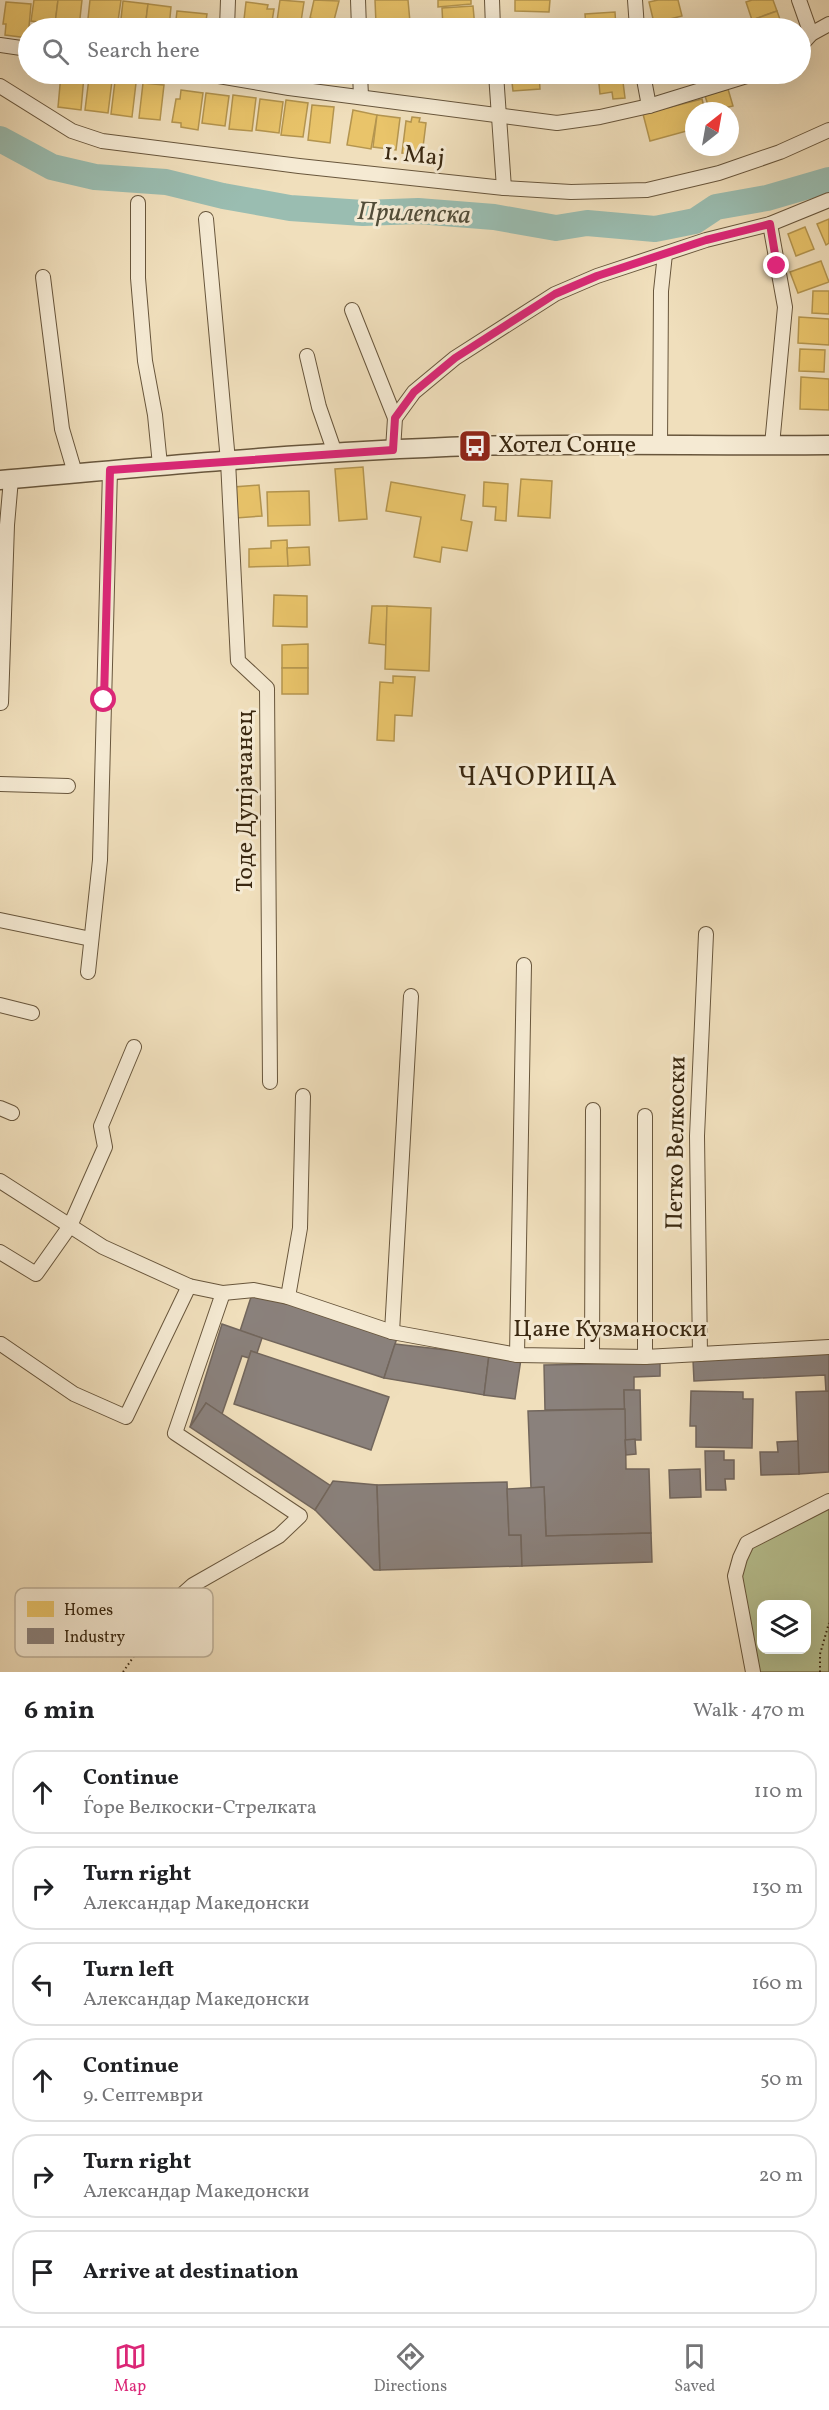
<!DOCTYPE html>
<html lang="en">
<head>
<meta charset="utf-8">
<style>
	body { margin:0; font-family:Vollkorn,serif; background:#f6f6f6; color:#202124 }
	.controls { position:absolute; right:18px; bottom:18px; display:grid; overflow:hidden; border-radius:12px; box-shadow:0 6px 24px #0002 }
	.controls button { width:54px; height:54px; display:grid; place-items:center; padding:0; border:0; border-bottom:2px solid #e0e0e0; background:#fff; color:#202124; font:30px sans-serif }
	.compass { position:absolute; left:685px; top:102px; width:54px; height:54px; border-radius:50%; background:#fff; box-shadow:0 6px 24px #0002; rotate:31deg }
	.stop { position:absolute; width:18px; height:18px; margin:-14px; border:4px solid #db2777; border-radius:50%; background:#fff }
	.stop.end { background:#db2777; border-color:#fff; box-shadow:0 2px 6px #0008 }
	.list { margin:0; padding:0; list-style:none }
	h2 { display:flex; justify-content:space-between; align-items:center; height:78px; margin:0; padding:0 24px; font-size:26px }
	h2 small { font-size:20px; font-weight:400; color:#757577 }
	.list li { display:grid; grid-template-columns:39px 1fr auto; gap:18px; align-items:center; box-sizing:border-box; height:84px; margin:0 12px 12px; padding:0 12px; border:2px solid #e0e0e0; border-radius:24px }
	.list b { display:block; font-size:22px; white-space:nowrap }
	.list p { margin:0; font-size:20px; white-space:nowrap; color:#757577 }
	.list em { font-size:20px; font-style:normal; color:#757577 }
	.icon { flex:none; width:33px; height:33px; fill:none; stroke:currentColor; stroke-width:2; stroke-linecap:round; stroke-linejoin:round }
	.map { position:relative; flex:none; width:829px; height:1672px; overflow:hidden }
	.search { position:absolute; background:#fff; box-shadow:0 6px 24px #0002; left:18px; right:18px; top:18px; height:66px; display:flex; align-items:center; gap:15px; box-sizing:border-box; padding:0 21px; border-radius:33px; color:#757577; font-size:22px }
	.sheet { height:654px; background:#fff }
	nav { display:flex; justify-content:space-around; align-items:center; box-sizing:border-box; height:84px; border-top:2px solid #e0e0e0; background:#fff; font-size:16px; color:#757577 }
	nav a { display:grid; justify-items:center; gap:3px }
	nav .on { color:#db2777 }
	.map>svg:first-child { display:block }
	.green { fill:#b8c292; stroke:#797552; stroke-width:1.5; fill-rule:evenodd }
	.homes { fill:#e9c46a; stroke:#b4954f; stroke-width:1.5 }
	.industry { fill:#8a817c; stroke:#72665c; stroke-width:1.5 }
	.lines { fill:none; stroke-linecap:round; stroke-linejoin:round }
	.river { stroke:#9abdb1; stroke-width:26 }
	.minor-casing { stroke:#68563c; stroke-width:16 }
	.tertiary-casing { stroke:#68563c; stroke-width:21 }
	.path { stroke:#3a2811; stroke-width:2; stroke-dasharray:1.5 3; stroke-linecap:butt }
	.minor { stroke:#f5ead3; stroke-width:14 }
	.tertiary { stroke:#f5ead3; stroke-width:18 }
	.route { stroke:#db2777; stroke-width:8 }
	.labels { text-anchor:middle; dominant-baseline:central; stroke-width:6; stroke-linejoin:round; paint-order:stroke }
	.street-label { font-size:24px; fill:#3a2811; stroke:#f5ead3 }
	.poi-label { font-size:24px; fill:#3a2811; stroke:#f5ead3; text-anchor:start }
	.water-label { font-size:26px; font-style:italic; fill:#524d39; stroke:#f5ead3 }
	.quarter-label { font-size:27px; letter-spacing:1.5px; fill:#3a2811; stroke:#f5ead3 }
	.key { fill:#f5ead3; stroke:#bdb099; stroke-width:1.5 }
	.key-label { font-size:16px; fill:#3a2811 }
</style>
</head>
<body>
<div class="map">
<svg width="829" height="1672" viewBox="0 0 829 1672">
	<rect width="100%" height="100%" fill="#f0dfbc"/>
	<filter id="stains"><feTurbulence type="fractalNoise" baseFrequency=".00333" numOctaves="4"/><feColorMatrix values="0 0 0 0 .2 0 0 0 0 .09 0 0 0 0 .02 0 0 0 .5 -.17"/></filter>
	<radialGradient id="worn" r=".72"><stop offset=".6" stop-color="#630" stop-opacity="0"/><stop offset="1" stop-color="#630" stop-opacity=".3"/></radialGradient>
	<path class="green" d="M829 1501V1672H753L740 1558 747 1543ZM762 1604H806V1650H762Z"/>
	<g class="homes">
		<path d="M34 0H58L55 24 31 21Z"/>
		<path d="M58 0H82L79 27 55 24Z"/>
		<path d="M90 0H121L117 28H87Z"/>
		<path d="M280 0 304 2 300 28H276Z"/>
		<path d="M314 0 339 1 333 24 310 18Z"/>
		<path d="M375 0H408L410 22 376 24Z"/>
		<path d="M438 0H471V4L438 7Z"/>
		<path d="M515 0H550L549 12 515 11Z"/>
		<path d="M658 0H678L682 16 654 23 649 2Z"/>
		<path d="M752 0H773L777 11 752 20 746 2Z"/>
		<path d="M123 1 148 4 145 28H120Z"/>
		<path d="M6 2 31 4 28 38 5 35 6 24H3Z"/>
		<path d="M246 2 268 5 267 9H274L271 28H243Z"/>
		<path d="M148 4 171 7 169 28H145Z"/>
		<path d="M473 6 475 28H443L442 8Z"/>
		<path d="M177 11 207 14 205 28H175Z"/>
		<path d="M777 11 783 28H755L752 20Z"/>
		<path d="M615 12 616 28H586L585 14Z"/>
		<path d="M554 20V28H518V21Z"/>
		<path d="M725 23 727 28H706Z"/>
		<path d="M412 25V28H379V26Z"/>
		<path d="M61 74 84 76 81 110 58 107Z"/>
		<rect x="384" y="74" width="31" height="5"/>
		<path d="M435 74H479V77L458 78 456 75 435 76Z"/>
		<path d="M511 74H539L540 89 513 91Z"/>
		<path d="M566 74H586V80L566 81Z"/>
		<path d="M598 74H622L625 98 613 99 612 92 600 94Z"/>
		<path d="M89 78 112 81 108 113 85 110Z"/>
		<path d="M115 81 136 83 132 117 111 114Z"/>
		<path d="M143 83 164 85 160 120 139 118Z"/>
		<path d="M728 89 733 106 710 111 705 96Z"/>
		<path d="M181 90 203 93 198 130 181 127V123L172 122 176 99H180Z"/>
		<path d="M206 93 229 96 225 126 202 123Z"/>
		<path d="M233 95 256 98 252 131 229 129Z"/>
		<path d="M260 99 283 102 279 133 256 130Z"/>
		<path d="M702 99 705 111H694V129L650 141 643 114Z"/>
		<path d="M286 100 308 103 303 137 281 135Z"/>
		<path d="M312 105 334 107 330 143 308 140Z"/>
		<path d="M353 110 377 115 371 149 347 145Z"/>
		<path d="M377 115 400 118 396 150 373 147Z"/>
		<path d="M412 117 420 118 419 122 426 123 422 155 402 153 406 121 411 122Z"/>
		<path d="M829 219V243L826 245 817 224Z"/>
		<path d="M805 227 814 249 796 256 788 234Z"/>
		<path d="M821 261 829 282 798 293 790 272Z"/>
		<path d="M813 291H829V314L812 313Z"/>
		<path d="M799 317 829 319V345L798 343Z"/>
		<path d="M800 349 825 350 824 372 799 371Z"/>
		<path d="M801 377 829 379V410L800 409Z"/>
		<path d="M363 467 367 519 339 521 335 469Z"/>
		<path d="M521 479 552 481 550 518 518 516Z"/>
		<path d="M391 482 465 495 461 520 472 522 467 551 442 547 440 562 414 557 421 517 386 511Z"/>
		<path d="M484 482 508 484 506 521 495 520 496 507 483 506Z"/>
		<path d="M259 485 262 516 236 518 233 487Z"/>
		<path d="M309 491 310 525 268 526 267 492Z"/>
		<path d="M287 540 288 566 249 567V549L271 548V541Z"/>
		<path d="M309 547 310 565 288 566 287 548Z"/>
		<path d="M274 595 307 596V627L273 626Z"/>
		<path d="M372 606H387L386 645 369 643Z"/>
		<path d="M387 606 431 608 429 671 385 669Z"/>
		<path d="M308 644V668H282V645Z"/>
		<rect x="282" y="668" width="26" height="26"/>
		<path d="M393 676 415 677 412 716 395 715 394 741 377 740 380 682 393 683Z"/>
	</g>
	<g class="industry">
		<path d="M253 1291 397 1338 384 1378 240 1331Z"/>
		<path d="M222 1324 262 1338 257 1353 251 1351 249 1358 242 1356 222 1414 206 1403 190 1427Z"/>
		<path d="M395 1344 489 1355 484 1395 384 1378Z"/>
		<path d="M251 1351 389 1397 371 1450 234 1404Z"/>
		<path d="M829 1353V1391L826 1392 825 1375 694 1381 693 1360Z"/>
		<path d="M489 1355 521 1359 515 1399 484 1395Z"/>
		<path d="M660 1363V1376L634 1377V1390H624L625 1409 545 1410 544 1365Z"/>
		<path d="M624 1390H640L641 1440H625Z"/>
		<path d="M691 1391 743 1392V1399H753L752 1448 696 1447V1426H690Z"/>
		<path d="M829 1391V1472L799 1474 796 1392Z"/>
		<path d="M206 1403 331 1486 315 1510 190 1427Z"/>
		<path d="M625 1409 626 1469H649L651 1533 546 1536 544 1487 531 1488 528 1411Z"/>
		<path d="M635 1439 636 1454 626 1455 625 1440Z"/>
		<path d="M798 1441 799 1474 761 1475 760 1452H778L777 1442Z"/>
		<path d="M705 1451H724V1460H734V1479H725L726 1490H706Z"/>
		<path d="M700 1469 701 1497 670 1498 669 1470Z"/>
		<path d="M333 1481 377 1485 380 1570H374L315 1510Z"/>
		<path d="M507 1482 509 1535H521L522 1566 380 1570 377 1485Z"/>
		<path d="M544 1487 546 1536 651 1533 652 1562 522 1566 521 1535H509L507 1489Z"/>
	</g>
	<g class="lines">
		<path class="river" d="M0 139 52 167 95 177 166 182 223 196 290 208 363 213 418 211 494 217 556 228 587 223 655 229 695 221 716 207 767 198 829 180"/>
		<g class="minor-casing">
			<g id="minor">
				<path d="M358 0 359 28"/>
				<path d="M492 0 493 28"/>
				<path d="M635 0 637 28"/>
				<path d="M799 0 811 34"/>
				<path d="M227 28 228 0"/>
				<path d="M0 45 28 49"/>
				<path d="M800 46 811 34 829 24"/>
				<path d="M207 74 289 88 557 123 600 117 649 106 753 74"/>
				<path d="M360 74 361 96"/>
				<path d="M496 74 504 188"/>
				<path d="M643 74 649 106"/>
				<path d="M0 86 72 131 102 141 299 166 504 188 571 192 647 190 719 173 780 152 829 130"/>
				<path d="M138 203V278L145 361 155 415 160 465"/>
				<path d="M206 219 228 461 238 661 267 688 270 1082"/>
				<path d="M770 224 785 307 772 445"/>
				<path d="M43 277 62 429 75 473"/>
				<path d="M352 310 395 418"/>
				<path d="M307 356 319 407 335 453"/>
				<path d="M660 445 661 291 665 254"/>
				<path d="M393 450 395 418 414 392 455 358 555 294 597 276 706 240 770 224 829 200"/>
				<path d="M1 703 7 525 11 479"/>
				<path d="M0 784 68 786"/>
				<path d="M0 920 91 939"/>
				<path d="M88 972 100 860 110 470"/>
				<path d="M0 1005 32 1013"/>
				<path d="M0 1108 12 1113"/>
				<path d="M0 1181 103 1247 189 1286 223 1293 254 1290 288 1297 392 1332 517 1355 645 1357 829 1347"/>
				<path d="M0 1252 36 1274 70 1226 105 1147 101 1126 134 1047"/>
				<path d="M288 1297 300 1228 303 1096"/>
				<path d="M392 1332 411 996"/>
				<path d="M1 1344 74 1394 126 1417 189 1286"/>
				<path d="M700 1354 697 1136 706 934"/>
				<path d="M517 1355 524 965"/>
				<path d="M592 1356 593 1110"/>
				<path d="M645 1357V1116"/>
				<path d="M165 1610 193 1585 279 1536 300 1516 175 1433 223 1293"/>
				<path d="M753 1672 735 1576 740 1558 747 1543 829 1501"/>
			</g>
		</g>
		<g class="tertiary-casing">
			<path id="tertiary" d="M0 480C158 466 316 451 475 446 593 443 711 446 829 445"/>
		</g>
		<g class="path">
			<path d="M123 1672 157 1623"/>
			<path d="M820 1672V1654L829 1623"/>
		</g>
		<use href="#minor" class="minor"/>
		<use href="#tertiary" class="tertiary"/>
	</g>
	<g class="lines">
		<path class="route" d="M104 700 110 470 393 450 395 418 414 392 455 358 555 294 597 276 706 240 770 224 777 266"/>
	</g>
	<defs>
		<g id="bus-square" transform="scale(1.725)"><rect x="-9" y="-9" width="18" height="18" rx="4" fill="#8f2418" stroke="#f5ead3"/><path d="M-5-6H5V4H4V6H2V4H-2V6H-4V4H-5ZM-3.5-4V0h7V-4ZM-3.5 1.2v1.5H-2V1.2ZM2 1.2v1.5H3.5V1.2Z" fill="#fff"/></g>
	</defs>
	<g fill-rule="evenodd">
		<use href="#bus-square" x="475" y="446"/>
	</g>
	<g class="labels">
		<g class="street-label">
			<text transform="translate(414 156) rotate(6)">1. Мај</text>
			<text transform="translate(246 801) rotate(-90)">Тоде Дупјачанец</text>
			<text transform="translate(677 1143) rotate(-89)">Петко Велкоски</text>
			<text x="610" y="1330">Цане Кузманоски</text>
		</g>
		<g class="poi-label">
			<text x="498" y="446">Хотел Сонце</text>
		</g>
		<g class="water-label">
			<text transform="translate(414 214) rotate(2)">Прилепска</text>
		</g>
		<g class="quarter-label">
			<text x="538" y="778">ЧАЧОРИЦА</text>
		</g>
	</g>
	<rect x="15" y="1588" width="198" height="69" rx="9" class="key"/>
	<rect x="27" y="1601" width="27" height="16" fill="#e9c46a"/>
	<rect x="27" y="1628" width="27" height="16" fill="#8a817c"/>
	<g class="key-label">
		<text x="64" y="1615">Homes</text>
		<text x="64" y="1642">Industry</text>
	</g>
	<rect width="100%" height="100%" filter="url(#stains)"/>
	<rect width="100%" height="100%" fill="url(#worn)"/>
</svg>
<div class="controls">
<button><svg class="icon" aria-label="layers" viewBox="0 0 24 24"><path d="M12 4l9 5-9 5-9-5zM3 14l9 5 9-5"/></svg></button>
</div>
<svg class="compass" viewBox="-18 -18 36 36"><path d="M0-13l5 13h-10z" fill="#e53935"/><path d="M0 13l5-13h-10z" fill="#757577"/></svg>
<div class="stop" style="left:104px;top:700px"></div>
<div class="stop end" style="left:777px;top:266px"></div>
<div class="search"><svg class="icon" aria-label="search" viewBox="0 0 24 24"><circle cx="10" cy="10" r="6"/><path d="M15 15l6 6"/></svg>Search here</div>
</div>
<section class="sheet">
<h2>6 min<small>Walk · 470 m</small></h2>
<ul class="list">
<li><svg class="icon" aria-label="ahead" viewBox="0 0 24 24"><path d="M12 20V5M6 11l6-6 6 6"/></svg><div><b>Continue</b><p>Ѓоре Велкоски-Стрелката</p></div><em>110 m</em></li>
<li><svg class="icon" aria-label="right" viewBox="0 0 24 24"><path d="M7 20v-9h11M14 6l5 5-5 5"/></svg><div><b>Turn right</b><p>Александар Македонски</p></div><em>130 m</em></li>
<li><svg class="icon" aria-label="left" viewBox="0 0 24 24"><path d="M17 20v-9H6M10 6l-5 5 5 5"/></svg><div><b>Turn left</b><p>Александар Македонски</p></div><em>160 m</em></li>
<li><svg class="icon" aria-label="ahead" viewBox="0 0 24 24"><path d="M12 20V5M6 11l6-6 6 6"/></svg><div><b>Continue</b><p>9. Септември</p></div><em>50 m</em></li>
<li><svg class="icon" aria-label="right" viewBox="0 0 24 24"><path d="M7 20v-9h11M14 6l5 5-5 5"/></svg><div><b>Turn right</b><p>Александар Македонски</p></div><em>20 m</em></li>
<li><svg class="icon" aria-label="arrive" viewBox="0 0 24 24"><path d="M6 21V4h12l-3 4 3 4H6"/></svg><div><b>Arrive at destination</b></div></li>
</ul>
</section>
<nav>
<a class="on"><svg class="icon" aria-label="map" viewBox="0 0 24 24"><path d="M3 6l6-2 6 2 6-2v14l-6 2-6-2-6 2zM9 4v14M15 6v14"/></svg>Map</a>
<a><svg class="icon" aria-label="directions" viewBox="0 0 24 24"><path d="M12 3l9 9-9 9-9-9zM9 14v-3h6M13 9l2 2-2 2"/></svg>Directions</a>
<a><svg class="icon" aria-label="saved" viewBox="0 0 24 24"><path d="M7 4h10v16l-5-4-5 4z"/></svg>Saved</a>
</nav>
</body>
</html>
